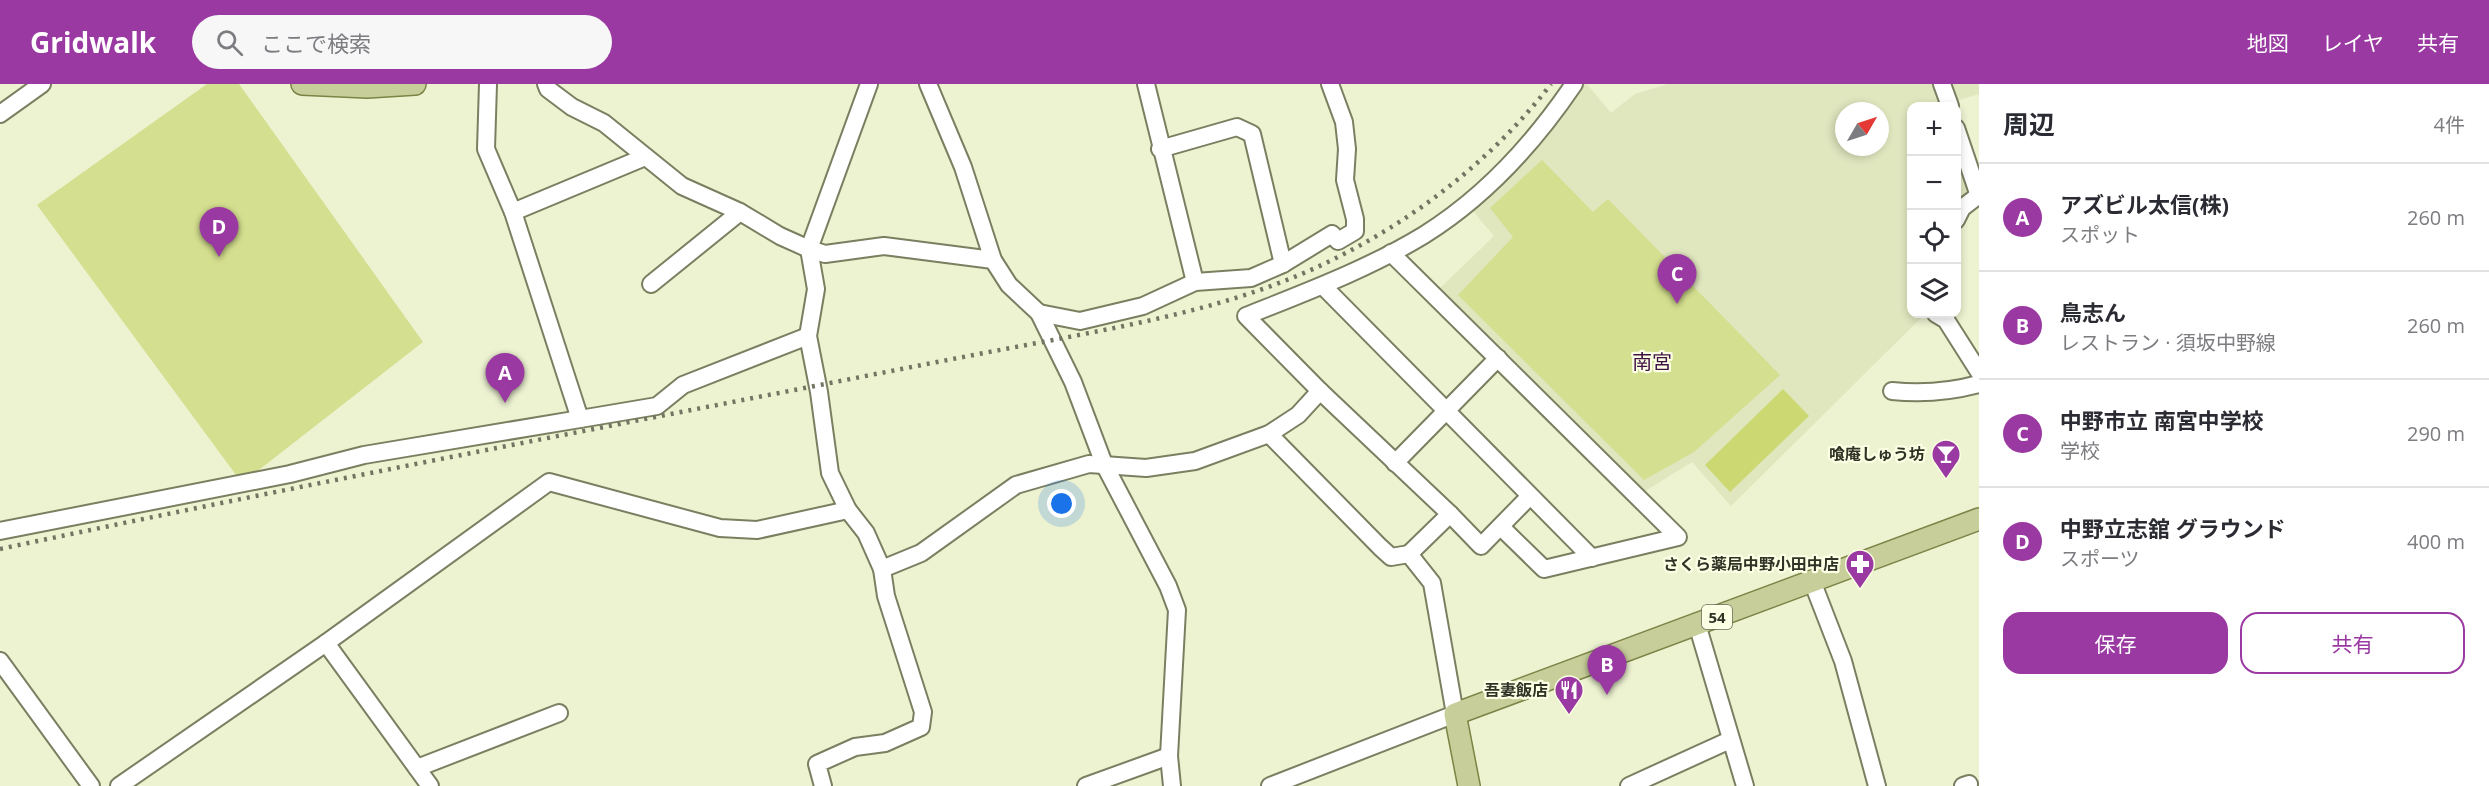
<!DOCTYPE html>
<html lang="ja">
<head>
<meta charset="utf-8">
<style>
	body { margin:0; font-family:"Open Sans","Noto Sans JP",sans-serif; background:#f7f7f7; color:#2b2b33 }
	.controls { position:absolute; right:18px; top:18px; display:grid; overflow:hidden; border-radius:12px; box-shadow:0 3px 9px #0003 }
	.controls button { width:54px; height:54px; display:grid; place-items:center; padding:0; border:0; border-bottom:2px solid #e1e1e2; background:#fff; color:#2b2b33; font:30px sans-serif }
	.compass { position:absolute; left:1835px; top:18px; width:54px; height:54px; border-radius:50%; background:#fff; box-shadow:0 3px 9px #0003; rotate:51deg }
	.you { position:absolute; left:1062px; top:420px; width:21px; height:21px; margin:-15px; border:4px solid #fff; border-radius:50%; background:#1a73e8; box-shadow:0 0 0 9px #1a73e833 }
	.badge { display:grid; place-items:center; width:39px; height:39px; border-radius:50%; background:#9939a1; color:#fff; font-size:20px; font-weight:700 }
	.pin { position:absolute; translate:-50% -50px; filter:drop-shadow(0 2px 3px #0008) }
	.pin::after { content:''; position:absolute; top:32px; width:21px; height:18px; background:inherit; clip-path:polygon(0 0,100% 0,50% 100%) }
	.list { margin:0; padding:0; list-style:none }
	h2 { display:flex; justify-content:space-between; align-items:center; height:78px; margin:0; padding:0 24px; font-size:26px }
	h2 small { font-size:20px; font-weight:400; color:#7c7c81 }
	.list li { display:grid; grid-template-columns:39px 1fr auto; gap:18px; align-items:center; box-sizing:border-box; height:108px; padding:0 24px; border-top:2px solid #e1e1e2 }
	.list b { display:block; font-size:22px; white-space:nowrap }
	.list p { margin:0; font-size:20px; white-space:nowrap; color:#7c7c81 }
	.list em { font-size:20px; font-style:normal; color:#7c7c81 }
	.actions { display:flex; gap:12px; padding:18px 24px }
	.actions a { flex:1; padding:14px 0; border:2px solid #9939a1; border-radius:18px; text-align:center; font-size:21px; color:#9939a1 }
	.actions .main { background:#9939a1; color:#fff }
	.icon { flex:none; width:33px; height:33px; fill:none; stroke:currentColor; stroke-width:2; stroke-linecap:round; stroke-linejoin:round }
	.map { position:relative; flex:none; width:1979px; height:702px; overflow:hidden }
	header { display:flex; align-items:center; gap:36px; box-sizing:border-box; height:84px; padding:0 30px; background:#9939a1; color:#fff }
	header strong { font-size:28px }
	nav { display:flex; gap:33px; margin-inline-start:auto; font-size:21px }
	.search { width:420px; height:54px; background:#f7f7f7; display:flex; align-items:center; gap:15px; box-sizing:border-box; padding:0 21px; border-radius:33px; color:#7c7c81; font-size:22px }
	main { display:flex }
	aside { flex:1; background:#fff }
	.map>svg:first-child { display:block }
	.built { fill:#e0e6be; fill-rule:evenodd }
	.green { fill:#d4df8f }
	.water { fill:#ccd871 }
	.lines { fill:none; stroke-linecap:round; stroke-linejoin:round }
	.minor-casing { stroke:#7b7f61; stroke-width:20 }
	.major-casing { stroke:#7b8345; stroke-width:24 }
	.minor { stroke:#fff; stroke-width:16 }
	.major { stroke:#c8ce9a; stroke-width:21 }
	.rail { stroke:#727561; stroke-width:4.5; stroke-dasharray:3 6; stroke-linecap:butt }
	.labels { text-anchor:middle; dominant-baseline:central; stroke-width:4.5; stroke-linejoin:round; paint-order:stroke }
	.shield { fill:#fbffe4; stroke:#6d705e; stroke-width:1.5 }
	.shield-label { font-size:15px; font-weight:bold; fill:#303225 }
	.poi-label { font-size:16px; font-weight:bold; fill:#303225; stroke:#fbffe4; text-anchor:end }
	.quarter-label { font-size:20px; fill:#401244; stroke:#fbffe4 }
</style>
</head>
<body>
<header>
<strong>Gridwalk</strong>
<div class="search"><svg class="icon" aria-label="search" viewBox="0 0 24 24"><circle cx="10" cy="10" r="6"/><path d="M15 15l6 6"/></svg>ここで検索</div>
<nav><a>地図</a><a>レイヤ</a><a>共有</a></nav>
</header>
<main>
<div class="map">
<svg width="1979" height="702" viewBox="0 0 1979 702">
	<rect width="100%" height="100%" fill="#edf2d1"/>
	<g class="built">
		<path d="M1574 0H1587L1611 29 1635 10 1668 0H1979V10L1949 19 1950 22H1912V230H1925L1731 422 1692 378 1637 412 1433 211 1494 152 1467 120ZM1844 27H1880V63H1844Z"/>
		<path d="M1956 44 1979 111 1956 136Z"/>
	</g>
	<g class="green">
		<path d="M207 0H239L423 258 242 399 37 121Z"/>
		<path d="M1542 76 1593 128 1608 115 1780 291 1694 368 1644 396 1458 211 1513 153 1490 124Z"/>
	</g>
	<path class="water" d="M1783 305 1809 332 1730 408 1705 381Z"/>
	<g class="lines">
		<g class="minor-casing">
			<g id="minor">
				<path d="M488 0 486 65 513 128 580 335 657 322 683 301 808 252"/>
				<path d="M546 0 548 5 572 23 604 39 682 102 740 128 780 152 809 165 825 170 884 162 993 176"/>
				<path d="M928 0 963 83 993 176 1009 201 1039 229 1073 298 1104 380 1168 502 1177 526 1169 672 1172 702"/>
				<path d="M1146 0 1195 198"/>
				<path d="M1942 0 1950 22"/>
				<path d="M0 30 42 0"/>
				<path d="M1956 44 1979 112"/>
				<path d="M1160 65 1237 43 1252 50 1283 180"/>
				<path d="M513 128 645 73"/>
				<path d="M1956 136 1962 124 1979 111"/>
				<path d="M1391 169 1678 453 1544 485 1501 443"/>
				<path d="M651 200 740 128"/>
				<path d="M1323 202 1592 474"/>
				<path d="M1039 229 1080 237 1143 222 1195 198 1251 194 1283 180 1332 150 1338 157 1355 147V135L1345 96 1347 65 1344 38 1330 0"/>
				<path d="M1936 230 1946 236 1979 288"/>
				<path d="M1892 307C1922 310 1950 308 1979 300"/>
				<path d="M1269 350 1380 463 1391 473 1409 470"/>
				<path d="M1395 379 1498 274"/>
				<path d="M1450 430 1481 462 1530 412"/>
				<path d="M0 447 290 390 364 371 580 335"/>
				<path d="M882 485 921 469 1016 401 1089 380 1146 384 1195 377 1269 350 1298 331 1320 307"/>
				<path d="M1812 497 1843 577 1877 702"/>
				<path d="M1697 540 1745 702"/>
				<path d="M326 559 430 702"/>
				<path d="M0 577 91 702"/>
				<path d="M417 684 559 629"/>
				<path d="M119 702 326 559 549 398 720 444 757 446 848 426"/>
				<path d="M823 702 817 680 855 663 885 659 921 643 923 628 886 512 882 485 866 449 848 426 830 389 819 308 808 252 816 205 809 165 869 0"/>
				<path d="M1086 702 1169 672"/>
				<path d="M1270 702 1455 630 1432 499 1409 470 1450 430 1320 307 1246 232C1306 208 1368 185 1424 151 1485 113 1534 59 1574 0"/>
				<path d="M1629 702 1730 656"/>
				<path d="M1963 702 1969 700"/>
			</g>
		</g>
		<g class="major-casing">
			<g id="major">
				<path d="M302 0 367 3 415 0"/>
				<path d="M1469 702 1455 630 1979 435"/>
			</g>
		</g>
		<use href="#minor" class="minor"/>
		<use href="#major" class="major"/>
		<path class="rail" d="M0 465C273 407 547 354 820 301 896 286 972 271 1048 257 1146 238 1244 220 1334 175 1417 134 1494 74 1551 0"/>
	</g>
	<defs>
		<g id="bar-pin" transform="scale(1.5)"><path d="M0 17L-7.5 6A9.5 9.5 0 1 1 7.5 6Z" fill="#9939a1" stroke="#fbffe4"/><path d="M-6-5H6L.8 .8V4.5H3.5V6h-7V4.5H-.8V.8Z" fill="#fff"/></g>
		<g id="pharmacy-pin" transform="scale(1.5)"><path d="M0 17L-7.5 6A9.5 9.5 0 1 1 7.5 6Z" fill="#9939a1" stroke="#fbffe4"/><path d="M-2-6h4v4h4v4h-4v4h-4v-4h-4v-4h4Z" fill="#fff"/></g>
		<g id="restaurant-pin" transform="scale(1.5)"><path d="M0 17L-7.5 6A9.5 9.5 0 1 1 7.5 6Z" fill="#9939a1" stroke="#fbffe4"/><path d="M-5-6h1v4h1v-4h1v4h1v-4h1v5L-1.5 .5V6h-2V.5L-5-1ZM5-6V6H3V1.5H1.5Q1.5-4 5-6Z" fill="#fff"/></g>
	</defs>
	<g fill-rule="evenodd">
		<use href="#bar-pin" x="1946" y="370"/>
		<use href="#pharmacy-pin" x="1860" y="480"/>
		<use href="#restaurant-pin" x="1569" y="606"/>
	</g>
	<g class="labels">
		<rect class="shield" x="1702" y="521" width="30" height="24" rx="4.5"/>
		<g class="shield-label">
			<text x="1717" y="533">54</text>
		</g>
		<g class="poi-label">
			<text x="1925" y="370">喰庵しゅう坊</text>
			<text x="1839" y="480">さくら薬局中野小田中店</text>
			<text x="1548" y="606">吾妻飯店</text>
		</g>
		<g class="quarter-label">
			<text x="1652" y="277">南宮</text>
		</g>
	</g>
</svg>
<div class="controls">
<button>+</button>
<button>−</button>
<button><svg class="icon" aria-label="locate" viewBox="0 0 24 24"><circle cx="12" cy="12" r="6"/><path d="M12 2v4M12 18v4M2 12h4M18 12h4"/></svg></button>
<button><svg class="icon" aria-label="layers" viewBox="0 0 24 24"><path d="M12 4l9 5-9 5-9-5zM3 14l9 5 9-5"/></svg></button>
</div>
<svg class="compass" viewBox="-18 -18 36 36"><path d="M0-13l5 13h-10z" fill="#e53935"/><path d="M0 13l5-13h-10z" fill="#7c7c81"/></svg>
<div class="you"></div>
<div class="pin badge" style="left:505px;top:319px">A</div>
<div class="pin badge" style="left:1607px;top:611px">B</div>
<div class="pin badge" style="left:1677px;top:220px">C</div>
<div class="pin badge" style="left:219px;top:173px">D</div>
</div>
<aside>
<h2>周辺<small>4件</small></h2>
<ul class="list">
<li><span class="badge">A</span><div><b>アズビル太信(株)</b><p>スポット</p></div><em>260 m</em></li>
<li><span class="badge">B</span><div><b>鳥志ん</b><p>レストラン · 須坂中野線</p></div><em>260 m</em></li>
<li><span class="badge">C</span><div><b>中野市立 南宮中学校</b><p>学校</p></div><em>290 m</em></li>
<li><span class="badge">D</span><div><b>中野立志舘 グラウンド</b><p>スポーツ</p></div><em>400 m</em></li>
</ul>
<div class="actions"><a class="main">保存</a><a>共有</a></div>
</aside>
</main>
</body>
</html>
